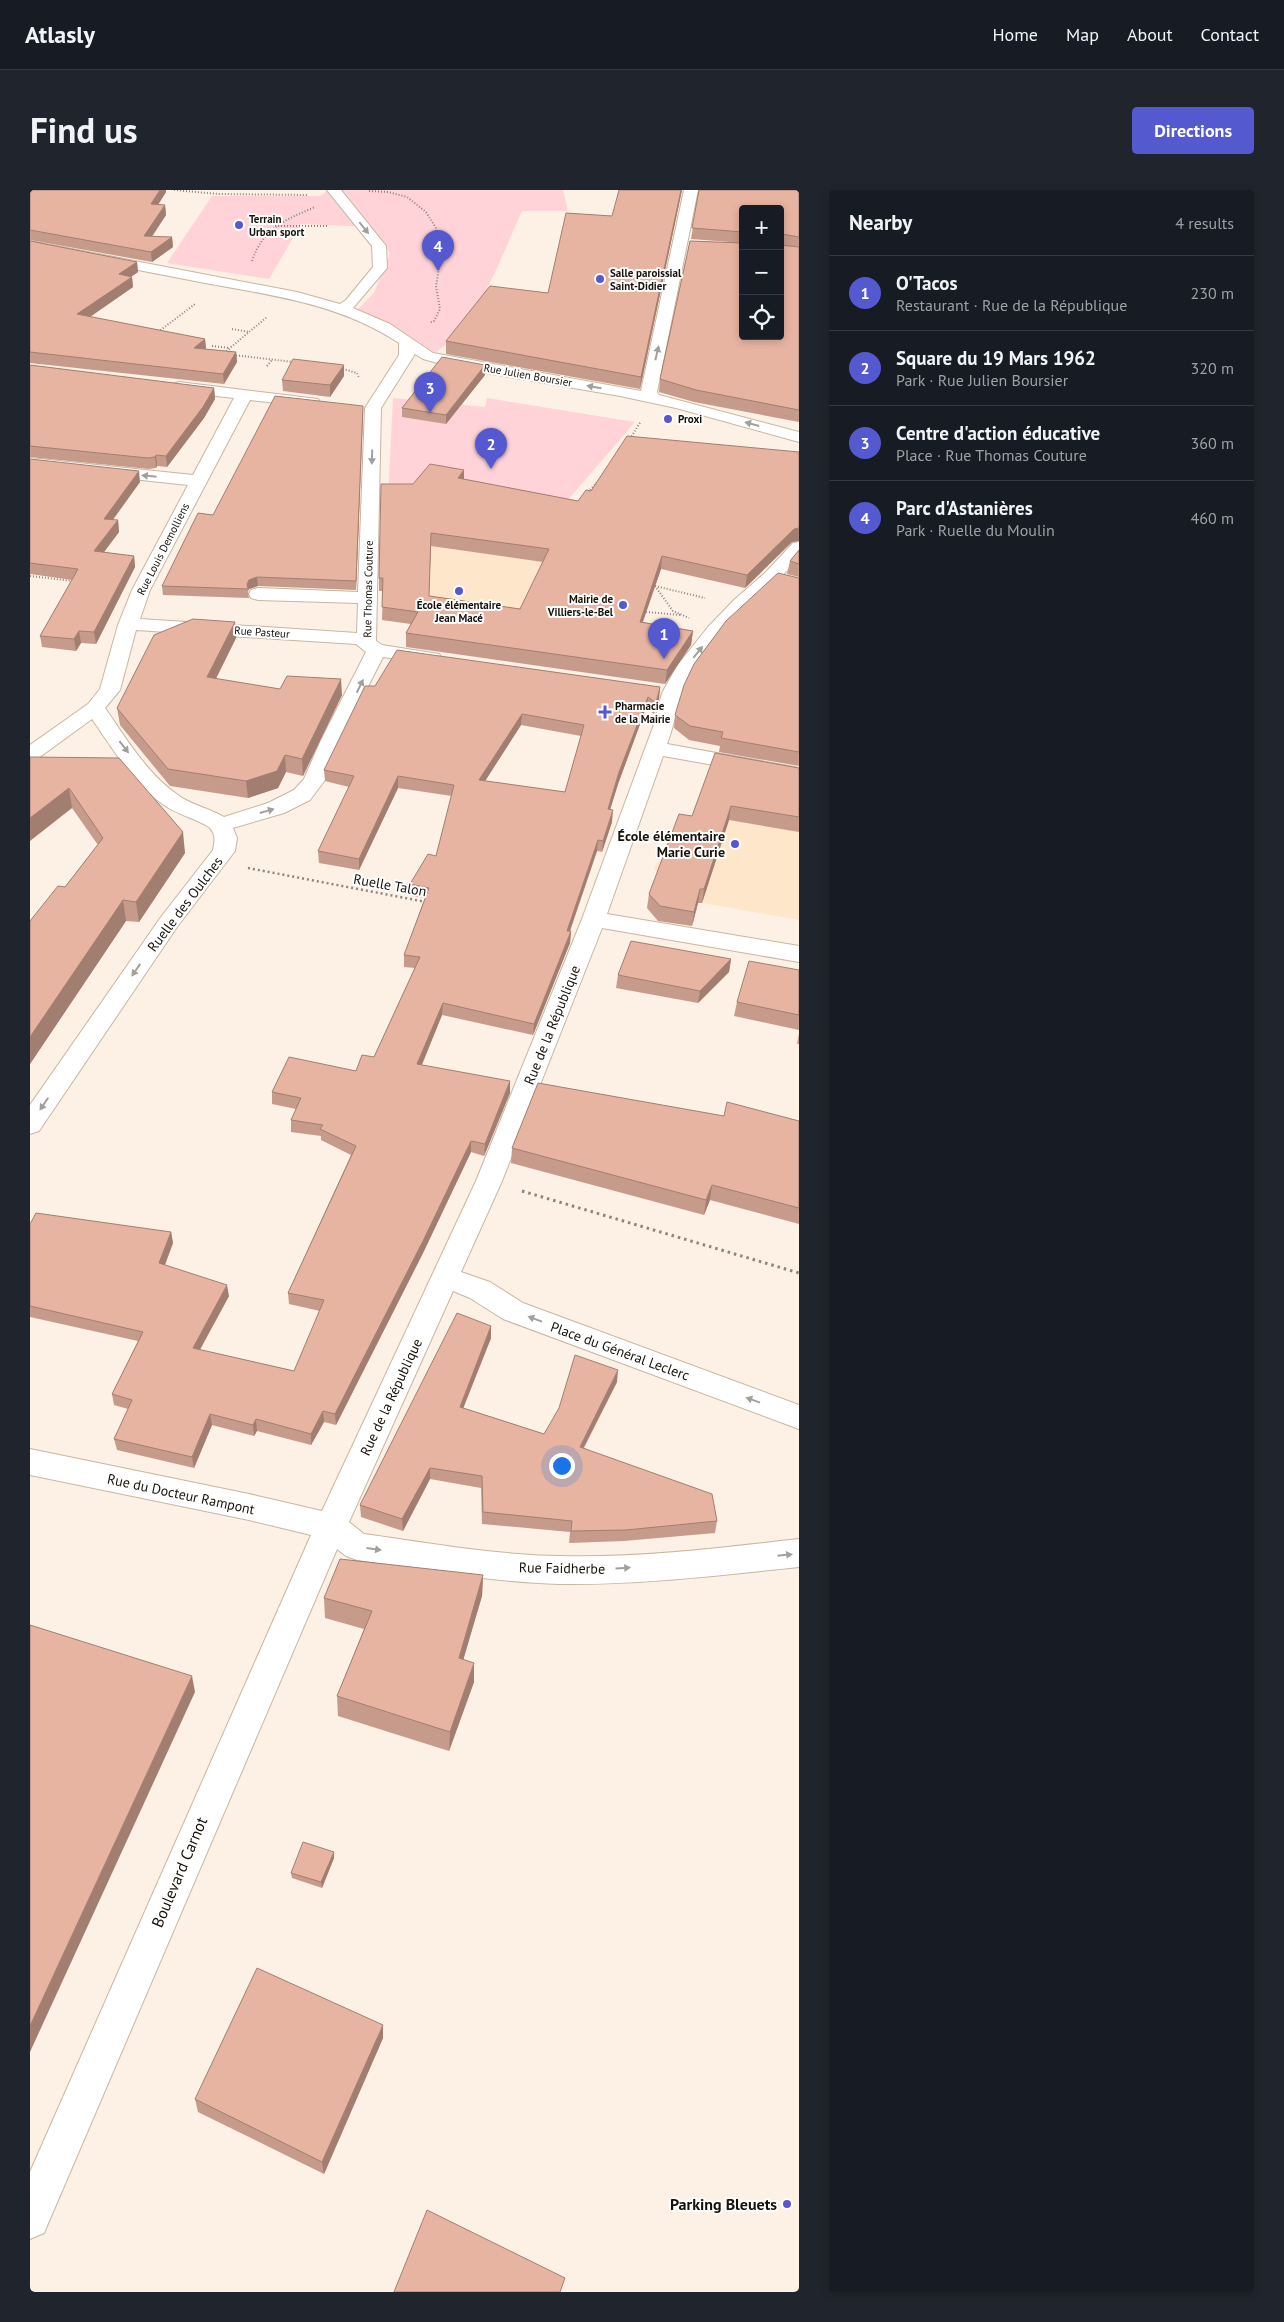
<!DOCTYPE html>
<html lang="en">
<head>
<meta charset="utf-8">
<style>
	body { margin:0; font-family:"PT Sans",sans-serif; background:#20242c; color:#f1f3f6 }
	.controls { position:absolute; right:15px; top:15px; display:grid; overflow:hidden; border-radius:5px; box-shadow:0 2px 8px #0003 }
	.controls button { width:45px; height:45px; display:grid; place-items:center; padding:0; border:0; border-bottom:1px solid #363941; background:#171b24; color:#f1f3f6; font:25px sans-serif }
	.you { position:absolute; left:531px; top:1275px; width:18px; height:18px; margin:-12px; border:4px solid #fff; border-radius:50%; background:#1a73e8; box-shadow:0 0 0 8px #1a73e833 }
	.badge { display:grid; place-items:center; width:32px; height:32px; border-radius:50%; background:#5559d0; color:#fff; font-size:16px; font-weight:700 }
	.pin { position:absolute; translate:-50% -41px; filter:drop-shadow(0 1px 2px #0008) }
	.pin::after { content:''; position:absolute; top:26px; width:18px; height:15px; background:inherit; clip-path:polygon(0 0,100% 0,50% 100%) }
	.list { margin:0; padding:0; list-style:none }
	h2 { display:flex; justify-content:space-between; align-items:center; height:65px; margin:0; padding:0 20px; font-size:21px }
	h2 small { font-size:16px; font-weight:400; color:#9ea1a6 }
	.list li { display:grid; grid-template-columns:32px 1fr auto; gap:15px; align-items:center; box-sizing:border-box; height:75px; padding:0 20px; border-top:1px solid #363941 }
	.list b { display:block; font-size:19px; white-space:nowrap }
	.list p { margin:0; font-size:16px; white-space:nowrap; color:#9ea1a6 }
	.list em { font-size:16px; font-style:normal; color:#9ea1a6 }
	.icon { flex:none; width:28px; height:28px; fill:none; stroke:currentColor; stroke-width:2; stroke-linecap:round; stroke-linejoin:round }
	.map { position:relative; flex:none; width:769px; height:2102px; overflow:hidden; border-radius:5px }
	header { display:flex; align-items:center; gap:30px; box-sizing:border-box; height:70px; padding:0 25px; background:#171b24; border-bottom:1px solid #363941 }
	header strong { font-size:24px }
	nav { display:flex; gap:28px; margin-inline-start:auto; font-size:18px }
	.intro { display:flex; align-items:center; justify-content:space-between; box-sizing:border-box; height:120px; padding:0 30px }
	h1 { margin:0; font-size:35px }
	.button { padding:12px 22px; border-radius:5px; background:#5559d0; color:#fff; font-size:18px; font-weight:700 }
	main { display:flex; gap:30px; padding:0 30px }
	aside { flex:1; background:#171b24; border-radius:5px; box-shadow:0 2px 8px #0003 }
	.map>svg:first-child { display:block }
	.built { fill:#fee6ca }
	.green { fill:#ffd3d8 }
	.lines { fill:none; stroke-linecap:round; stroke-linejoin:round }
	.minor-casing { stroke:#c8b6a1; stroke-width:2 }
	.path-far2 { stroke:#8d857a; stroke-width:2; stroke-dasharray:1 2; stroke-linecap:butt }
	.path-far1 { stroke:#8d857a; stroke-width:2.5; stroke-dasharray:2 3; stroke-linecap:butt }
	.path { stroke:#8d857a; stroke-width:3; stroke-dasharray:2.5 4; stroke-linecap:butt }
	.minor { fill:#fff; fill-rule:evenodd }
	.wall { fill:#c79b8b; fill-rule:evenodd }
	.shaded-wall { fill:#a27e71 }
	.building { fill:#e7b4a2; stroke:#a27e71; fill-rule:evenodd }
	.oneway { fill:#a2a09d }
	.poi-dot { fill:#5559d0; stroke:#fff; stroke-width:2 }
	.labels { text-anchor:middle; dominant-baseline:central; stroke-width:4; stroke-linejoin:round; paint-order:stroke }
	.far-poi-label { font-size:11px; font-weight:bold; fill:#171109; stroke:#fff; text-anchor:start }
	.far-street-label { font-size:11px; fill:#171109; stroke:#fff }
	.poi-label { font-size:14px; font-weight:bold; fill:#171109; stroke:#fff; text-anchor:end }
	.street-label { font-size:14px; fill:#171109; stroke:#fff }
	.near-street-label { font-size:16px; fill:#171109; stroke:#fff }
	.near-poi-label { font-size:16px; font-weight:bold; fill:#171109; stroke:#fff; text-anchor:end }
</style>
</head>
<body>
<header>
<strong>Atlasly</strong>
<nav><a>Home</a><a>Map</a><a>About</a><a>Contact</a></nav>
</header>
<div class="intro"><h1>Find us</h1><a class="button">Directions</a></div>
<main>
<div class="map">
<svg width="769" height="2102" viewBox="0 0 769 2102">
	<rect width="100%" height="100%" fill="#fcf1e4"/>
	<g class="built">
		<path d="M357 335 523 362 484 444 400 437 352 430Z"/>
		<path d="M769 611V730L672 713H668L663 733 624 726 617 718 630 687 624 678 629 671 636 669 647 638Z"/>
	</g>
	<g class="green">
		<path d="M299 0H533L538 21H492C470 69 450 131 405 163L368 139 327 120 344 103 360 63 342 37 271 34 239 89 137 73 182 6H290Z"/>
		<path d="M363 208 455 217 457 208 605 232 506 347 357 327Z"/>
	</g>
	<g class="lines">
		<g class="minor-casing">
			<g id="minor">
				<path d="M297 0H311L356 56 357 78 323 118 360 134 403 163 611 201 654 0H668L627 202 629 205 769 242V252L646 218 590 206 422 177 393 169 385 164 351 218 346 451 352 455 409 464 412 468 409 472 402 474 353 467 311 550 295 590 280 610 254 623 203 638 207 648 205 661 147 737 9 941 0 944V915L131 727 183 660C185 651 186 644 179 637 165 628 148 625 134 615 104 595 83 559 62 529L7 569 0 571V555L58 514 70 499 88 435 102 400 158 295 0 278V268L163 285 204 208 149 202 143 200 141 197 143 194 149 192 288 209 290 212 288 215 282 217 220 210 120 400 110 429 327 443 328 413 228 410 221 408 219 404 221 400 228 398 328 402 335 218 369 165V153C311 114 241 105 175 93 117 82 58 70 0 59V51L267 102 310 114 316 110 343 77 342 56ZM106 440 326 454 336 462 291 550 274 589 264 600 238 613 194 627C179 618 161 615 148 605 117 584 96 548 75 518L90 500Z"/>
				<path d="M769 352V368C735 406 690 438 663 482 649 504 646 530 637 554L769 578V590L633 566 577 724 769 756V772L572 738 472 991 431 1082 460 1092 493 1113 769 1215V1239L473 1129 440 1108 423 1101 319 1332 334 1344C399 1353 464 1365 530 1366 610 1368 690 1358 769 1349V1377C690 1385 610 1395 530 1394 462 1392 394 1380 327 1370L316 1366 307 1359 14 2043 0 2049V1982L281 1345 219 1330 0 1285V1259L219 1304 292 1321 446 991 552 729 623 537 632 503 647 476 678 437 704 410 735 383 763 353Z"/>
			</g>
		</g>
		<g class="path-far2">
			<path d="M144 0 189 4 278 5"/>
			<path d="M339 1 358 2 377 7 396 22 406 38 405 53 410 72 406 96 410 119 404 131 399 133"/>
			<path d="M245 36H298"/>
			<path d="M222 71C233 38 255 30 285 17"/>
			<path d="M202 139 219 142"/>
			<path d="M128 142 165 114"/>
			<path d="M182 156 200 158"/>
			<path d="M194 163 237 127"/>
			<path d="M203 165 264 172"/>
			<path d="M237 176 242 170"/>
			<path d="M310 178 327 183 329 188"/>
			<path d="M600 249 611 231"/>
			<path d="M558 302 569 290"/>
			<path d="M0 386 43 391"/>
			<path d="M622 395 625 396 643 421 659 428"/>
			<path d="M625 396 675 408"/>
			<path d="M616 422 651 425"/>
		</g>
		<path class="path-far1" d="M218 678 396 712"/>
		<path class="path" d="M492 1001 769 1083"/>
		<use href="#minor" class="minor"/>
	</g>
	<g class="wall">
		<path d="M0 0 136 2 128 15H135L136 25 122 47H142L143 57 122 72 0 50Z"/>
		<path d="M652 0 610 199 416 164V151L518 103 582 26Z"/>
		<path d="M669 0H769V232L664 212 629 202 630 189 660 51 713 53V146H750V19H713V53L661 49Z"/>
		<path d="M0 51 107 72 108 82 101 87H102L103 97 60 127 175 149 176 159 206 162 207 172 194 194 0 173Z"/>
		<path d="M0 175 184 198 185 209 174 228 137 277 127 276 126 278 119 279 0 267Z"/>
		<path d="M314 175V186L300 207 253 201 252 190Z"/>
		<path d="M455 185 416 234 372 227V218Z"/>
		<path d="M333 216 326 400 228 396 219 399 218 401 219 408 133 405 132 396 183 325Z"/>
		<path d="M769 262V351L762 352 715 398 631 379 613 432 663 441 661 455 635 494 376 457V443L381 434 352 430 353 401H349V388L383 294 434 280V289L548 311 561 301ZM401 356 513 372 490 419 399 406Z"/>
		<path d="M0 269 110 292 83 330H88L89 342 73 362 104 366 105 377 66 454 51 453 46 461 12 457 10 446 42 390 0 384Z"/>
		<path d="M769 360V387L757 384 760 371Z"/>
		<path d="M769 388V576L689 562 690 556 659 550 644 538 645 525Z"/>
		<path d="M205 432 206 448 186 489 250 499 312 505 273 586 256 582 248 598 218 608 140 596 90 535 87 518Z"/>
		<path d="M345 496 630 497 629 509 624 524 616 518 588 594 580 619 582 632 572 662 567 661 540 741H541L540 753 503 845 412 825 392 875 480 903 454 966 441 962 393 1063 306 1235 294 1232 281 1255 227 1241 224 1246 182 1235 164 1278 87 1260 84 1249 98 1219 84 1215 82 1204 108 1151 0 1127V1034L141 1042 143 1053 135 1075 199 1106 170 1160 264 1181 290 1121 259 1114 258 1103 321 965 291 950V946L261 942V930L266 919 242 914V902L326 881 344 867 385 778 374 777V765L395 708 381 706 380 694 406 666 422 606 368 598 329 680 289 673 288 661 319 597 295 591 294 580ZM491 535 551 546 535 602 455 591Z"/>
		<path d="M0 567 155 663 109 732 96 731 0 874V731L35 697 68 655 42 618Z"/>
		<path d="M769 578V642L699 630 672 713H668L662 736 628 731 617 718 619 704 662 626Z"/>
		<path d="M701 769 699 782 668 813 586 798 588 785Z"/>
		<path d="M769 780V840L704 826 707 812Z"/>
		<path d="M769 843V854H767Z"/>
		<path d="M694 926 769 931V1034L680 1010 674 1025 481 973 482 958Z"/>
		<path d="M461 1136V1148L433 1218 514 1244 587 1192 554 1258 687 1331 685 1343 594 1351 539 1353 540 1342 452 1334 451 1298 400 1289 373 1341 331 1327 330 1315Z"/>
		<path d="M453 1385 452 1406 433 1469 444 1492 419 1561 308 1526 307 1506 334 1439 295 1428 294 1408Z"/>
		<path d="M304 1662V1668L292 1698 262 1688 261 1683Z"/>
		<path d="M353 1848 294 1984 168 1922 165 1909Z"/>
	</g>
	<g class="shaded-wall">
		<path d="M130 0H136V2L122 24 121 14Z"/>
		<path d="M651 0H652L610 199 611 187Z"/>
		<path d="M135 15 136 25 115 56 114 46Z"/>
		<path d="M142 47 143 57 122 72 121 62Z"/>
		<path d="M107 72 108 82 90 94 89 84Z"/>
		<path d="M102 87 103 97 48 135 47 124Z"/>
		<path d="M175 149 176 159 164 158Z"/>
		<path d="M206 162 207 172 194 194 193 184Z"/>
		<path d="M314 175V186L300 207V195Z"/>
		<path d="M455 175V185L416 234V225Z"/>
		<path d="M184 198 185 209 174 228 137 277 136 266Z"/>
		<path d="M333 216V225L326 400V391Z"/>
		<path d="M126 265 127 276 126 278 125 267Z"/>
		<path d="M434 280V293L428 288Z"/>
		<path d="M109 281 110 292 75 340 74 329Z"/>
		<path d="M88 330 89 342 66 373 64 361Z"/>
		<path d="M769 338V351L762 352 715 398 717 385 764 339Z"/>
		<path d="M104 366 105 377 66 454 64 442Z"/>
		<path d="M632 366 631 379 608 445 610 432Z"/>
		<path d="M227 387 228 396 219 399 218 401 217 394 219 390Z"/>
		<path d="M205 432 206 448 178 504 177 487Z"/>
		<path d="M49 441 51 453 46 461 44 449Z"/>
		<path d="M663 441 661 455 635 494 637 480Z"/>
		<path d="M311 489 312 505 273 586 272 569Z"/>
		<path d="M630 497 629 509 624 524 626 513Z"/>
		<path d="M618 507 616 518 588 594 577 630 578 619 589 582Z"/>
		<path d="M492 524 491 535 448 602 449 590Z"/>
		<path d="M255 565 256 582 248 598 218 608 216 591Z"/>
		<path d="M368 586V598L329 680V669Z"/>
		<path d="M39 598 42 618 0 651V628Z"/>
		<path d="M701 616 699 630 672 713 674 699Z"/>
		<path d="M583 620 582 632 572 662 573 651Z"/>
		<path d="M153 642 155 663 109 732 106 712Z"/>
		<path d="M568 650 567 661 536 752 537 741Z"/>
		<path d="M670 699 668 713 662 736 664 722Z"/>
		<path d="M93 710 96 731 0 874V847Z"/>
		<path d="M541 741 540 753 503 845 504 834Z"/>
		<path d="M701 769 699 782 668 813 670 801Z"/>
		<path d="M413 813 412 825 387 886V874Z"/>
		<path d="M480 891V903L454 966 455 954Z"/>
		<path d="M441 951V962L393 1063 306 1235 305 1224Z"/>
		<path d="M682 995 680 1010 674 1025 676 1010Z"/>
		<path d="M141 1042 143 1053 131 1085 129 1073Z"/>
		<path d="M197 1095 199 1106 164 1170 163 1158Z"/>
		<path d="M461 1136V1148L429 1229 430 1217Z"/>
		<path d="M588 1180 587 1192 548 1268 550 1257Z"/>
		<path d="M293 1221 294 1232 281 1255V1244Z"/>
		<path d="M180 1224 182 1235 164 1278 162 1267Z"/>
		<path d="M226 1229 227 1241 224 1246 223 1235Z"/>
		<path d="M400 1278V1289L373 1341 372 1329Z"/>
		<path d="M453 1385 452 1406 428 1488 429 1468Z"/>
		<path d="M444 1473V1492L419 1561 420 1542Z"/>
		<path d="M162 1486 165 1502 0 1862V1836Z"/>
		<path d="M304 1662V1668L292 1698 291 1692Z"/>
		<path d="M353 1835V1848L294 1984 292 1972Z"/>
	</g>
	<g class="building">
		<path d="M0 0H130L121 14 135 15 114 46 142 47 121 62 0 40Z"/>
		<path d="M589 0H651L611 187 416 151 460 96 518 103 536 23 582 26Z"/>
		<path d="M669 0H769V47L752 44 750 45V19H713V42L662 38Z"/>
		<path d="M0 51 107 72 89 84 102 87 47 124 175 149 164 158 206 162 193 184 0 162Z"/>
		<path d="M660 51 713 53V146H750V55L769 57V220L666 200 630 189Z"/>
		<path d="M412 167 455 175 416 225 372 218Z"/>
		<path d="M263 169 314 175 300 195 252 190Z"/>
		<path d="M0 175 184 198 173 217 136 266 126 265 125 267 118 268 0 256Z"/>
		<path d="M245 206 333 216 326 391 227 387 219 390 217 394 218 399 132 396 168 323 183 325Z"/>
		<path d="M597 246 769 262V338L764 339 717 385 632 366 610 432 663 441 637 480 376 443 388 422 352 417 353 388H349L351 294H383L400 274 434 280 428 288 548 311 556 300 561 301ZM401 343 519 359 490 419 399 406Z"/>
		<path d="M0 269 109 281 74 329 88 330 64 361 104 366 64 442 49 441 44 449 10 446 48 379 0 373Z"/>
		<path d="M769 360V374L760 371Z"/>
		<path d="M748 383 769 388V562L691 548 693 542 660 536 645 525 654 495 664 474 696 431Z"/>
		<path d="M163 429 205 432 177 487 250 499 257 486 311 489 272 569 255 565 247 581 216 591 138 579 87 518 124 445Z"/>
		<path d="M367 460 630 497 626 513 618 507 589 582 578 619 583 620 573 651 568 650 537 741H541L504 834 413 813 387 874 480 891 455 954 441 951 393 1051 305 1224 293 1221 281 1244 226 1229 223 1235 180 1224 162 1267 84 1249 102 1210 82 1204 113 1142 0 1116V1034L6 1023 141 1042 129 1073 197 1095 163 1158 264 1181 294 1110 258 1103 326 956 290 939 293 935 261 930 271 908 242 902 259 867 326 881 332 865 344 867 390 767 374 765 399 698 380 694 398 664 406 666 424 595 368 586 329 669 288 661 324 586 294 580 335 496H345ZM492 524 554 535 535 602 449 590Z"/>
		<path d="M685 563 769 578V627L701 616 674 699H670L664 722 630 716 619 704 649 624 662 626Z"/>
		<path d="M0 567 89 568 153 642 106 712 93 710 0 847V731L28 696 35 697 73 648 39 598 0 628Z"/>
		<path d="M601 751 701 769 670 801 588 785Z"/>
		<path d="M719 771 769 780V825L707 812Z"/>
		<path d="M508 893 694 926 697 912 769 931V1018L682 995 676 1010 482 958Z"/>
		<path d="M427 1123 461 1136 430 1217 514 1244 529 1218 545 1165 588 1180 550 1257 682 1304 687 1331 596 1340 541 1341 542 1331 453 1322 452 1286 400 1278 372 1329 330 1315Z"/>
		<path d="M310 1369 453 1385 429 1468 444 1473 420 1542 307 1506 342 1421 294 1408Z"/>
		<path d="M0 1435 162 1486 0 1836Z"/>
		<path d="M273 1652 304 1662 291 1692 261 1683Z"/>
		<path d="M227 1778 353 1835 292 1972 165 1909Z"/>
		<path d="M397 2020 535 2088 530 2102H364Z"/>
	</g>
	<defs><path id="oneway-solid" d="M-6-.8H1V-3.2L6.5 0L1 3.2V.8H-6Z" transform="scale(1.25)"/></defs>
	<g class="oneway">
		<use href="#oneway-solid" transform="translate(334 38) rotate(51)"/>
		<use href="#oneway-solid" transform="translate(627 163) rotate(-77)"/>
		<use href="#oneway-solid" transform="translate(564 197) rotate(-170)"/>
		<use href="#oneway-solid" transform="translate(722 234) rotate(-165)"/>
		<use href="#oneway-solid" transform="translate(342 267) rotate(92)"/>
		<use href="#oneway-solid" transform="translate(119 286) rotate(-174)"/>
		<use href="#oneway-solid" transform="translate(668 462) rotate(-51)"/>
		<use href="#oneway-solid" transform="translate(330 496) rotate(-64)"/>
		<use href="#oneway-solid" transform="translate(94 557) rotate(52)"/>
		<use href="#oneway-solid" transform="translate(237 621) rotate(-16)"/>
		<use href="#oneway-solid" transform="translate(106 780) rotate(125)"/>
		<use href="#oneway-solid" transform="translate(14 914) rotate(124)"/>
		<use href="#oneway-solid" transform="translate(505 1129) rotate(-160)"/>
		<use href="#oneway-solid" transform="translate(723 1210) rotate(-160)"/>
		<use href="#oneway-solid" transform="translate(344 1359) rotate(8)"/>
		<use href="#oneway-solid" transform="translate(755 1365) rotate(-6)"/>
		<use href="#oneway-solid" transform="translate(593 1378) rotate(-3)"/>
	</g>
	<g class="poi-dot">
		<circle cx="209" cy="35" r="5"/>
		<circle cx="570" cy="89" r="5"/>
		<circle cx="638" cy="229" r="5"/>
		<circle cx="429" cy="401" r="5"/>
		<circle cx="593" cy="415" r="5"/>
		<path d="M572.5 514.5h5v5h5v5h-5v5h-5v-5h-5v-5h5z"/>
		<circle cx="705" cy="654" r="5"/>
		<circle cx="757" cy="2014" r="5"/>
	</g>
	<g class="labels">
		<g class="far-poi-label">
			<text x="219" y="29">Terrain<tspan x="219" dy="13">Urban sport</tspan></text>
			<text x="580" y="83">Salle paroissial<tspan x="580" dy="13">Saint-Didier</tspan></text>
			<text x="648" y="229">Proxi</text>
			<text x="583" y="409" text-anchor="end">Mairie de<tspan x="583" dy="13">Villiers-le-Bel</tspan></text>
			<text x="429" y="415" text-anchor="middle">École élémentaire<tspan x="429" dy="13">Jean Macé</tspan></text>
			<text x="585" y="516">Pharmacie<tspan x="585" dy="13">de la Mairie</tspan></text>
		</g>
		<g class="far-street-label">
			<text transform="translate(498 185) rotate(10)">Rue Julien Boursier</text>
			<text transform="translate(133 359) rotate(-63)">Rue Louis Demolliens</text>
			<text transform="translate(338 399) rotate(-89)">Rue Thomas Couture</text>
			<text transform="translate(232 442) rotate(4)">Rue Pasteur</text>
		</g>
		<g class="poi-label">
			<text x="695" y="646">École élémentaire<tspan x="695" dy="16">Marie Curie</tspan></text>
		</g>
		<g class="street-label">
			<text transform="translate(360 695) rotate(10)">Ruelle Talon</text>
			<text transform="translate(155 714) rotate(-53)">Ruelle des Oulches</text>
			<text transform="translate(522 835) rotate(-68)">Rue de la République</text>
			<text transform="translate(590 1161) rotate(20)">Place du Général Leclerc</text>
			<text transform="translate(361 1207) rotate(-65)">Rue de la République</text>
			<text transform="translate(151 1304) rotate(12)">Rue du Docteur Rampont</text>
			<text transform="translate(532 1378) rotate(1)">Rue Faidherbe</text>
		</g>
		<g class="near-street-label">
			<text transform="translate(149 1682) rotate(-67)">Boulevard Carnot</text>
		</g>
		<g class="near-poi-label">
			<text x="747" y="2014">Parking Bleuets</text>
		</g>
	</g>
</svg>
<div class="controls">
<button>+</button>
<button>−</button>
<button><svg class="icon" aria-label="locate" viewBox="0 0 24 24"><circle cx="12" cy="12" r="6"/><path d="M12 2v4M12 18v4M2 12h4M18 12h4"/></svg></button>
</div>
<div class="you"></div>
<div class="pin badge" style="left:634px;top:469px">1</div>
<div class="pin badge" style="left:461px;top:279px">2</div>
<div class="pin badge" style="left:400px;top:223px">3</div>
<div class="pin badge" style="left:408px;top:81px">4</div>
</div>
<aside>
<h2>Nearby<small>4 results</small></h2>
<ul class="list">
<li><span class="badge">1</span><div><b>O'Tacos</b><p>Restaurant · Rue de la République</p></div><em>230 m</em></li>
<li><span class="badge">2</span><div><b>Square du 19 Mars 1962</b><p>Park · Rue Julien Boursier</p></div><em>320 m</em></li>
<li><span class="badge">3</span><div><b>Centre d'action éducative</b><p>Place · Rue Thomas Couture</p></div><em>360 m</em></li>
<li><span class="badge">4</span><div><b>Parc d'Astanières</b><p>Park · Ruelle du Moulin</p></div><em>460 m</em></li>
</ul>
</aside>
</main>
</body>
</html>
